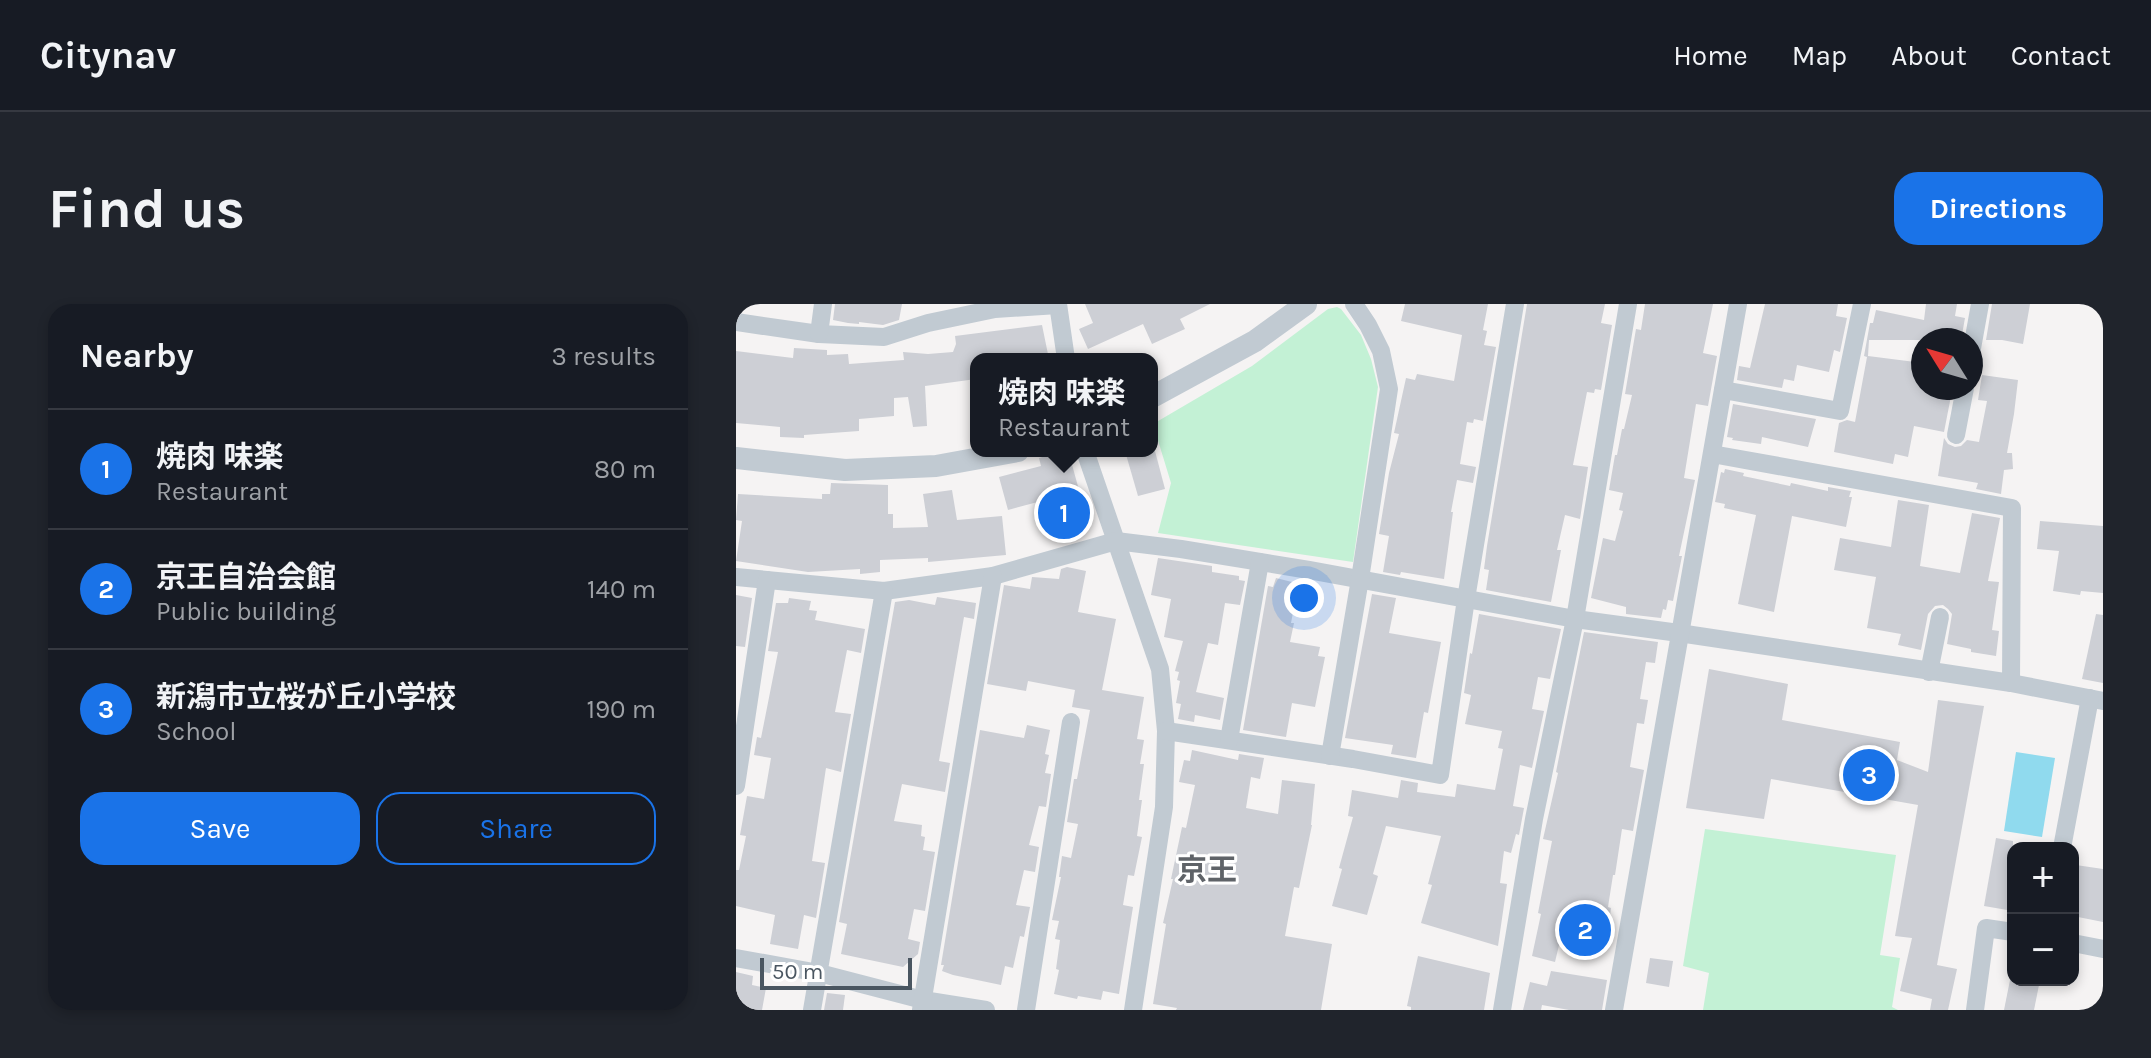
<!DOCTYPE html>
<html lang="en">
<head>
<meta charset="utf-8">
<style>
	body { margin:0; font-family:Karla,"Noto Sans JP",sans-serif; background:#20242c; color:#f1f3f6 }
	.controls { position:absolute; right:24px; bottom:24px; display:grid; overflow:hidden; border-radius:16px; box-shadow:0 4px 12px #0003 }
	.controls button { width:72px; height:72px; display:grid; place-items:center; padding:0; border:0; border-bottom:2px solid #363941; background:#171b24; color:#f1f3f6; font:40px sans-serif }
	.compass { position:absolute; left:1175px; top:24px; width:72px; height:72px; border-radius:50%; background:#171b24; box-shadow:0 4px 12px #0003; rotate:307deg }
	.scale { position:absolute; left:24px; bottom:20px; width:152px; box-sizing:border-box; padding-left:8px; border:4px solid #4a5661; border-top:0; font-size:22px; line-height:28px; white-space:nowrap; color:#4a5661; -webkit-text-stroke:6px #fff; paint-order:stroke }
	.you { position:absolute; left:568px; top:294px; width:28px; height:28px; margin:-20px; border:6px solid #fff; border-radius:50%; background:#1a73e8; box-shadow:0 0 0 12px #1a73e833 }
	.badge { display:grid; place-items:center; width:52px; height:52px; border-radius:50%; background:#1a73e8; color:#fff; font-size:26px; font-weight:700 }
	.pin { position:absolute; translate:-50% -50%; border:4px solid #fff; box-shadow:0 2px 8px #0006 }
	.popup { position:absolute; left:234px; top:49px; width:188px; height:104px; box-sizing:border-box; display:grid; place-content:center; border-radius:16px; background:#171b24; filter:drop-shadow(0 2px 6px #0005); font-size:26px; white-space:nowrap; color:#9ea1a6 }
	.popup b { font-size:30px; color:#f1f3f6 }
	.popup::after { content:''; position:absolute; left:50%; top:100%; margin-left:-16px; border:16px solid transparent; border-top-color:#171b24 }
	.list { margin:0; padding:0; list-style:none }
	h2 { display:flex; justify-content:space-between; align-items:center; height:104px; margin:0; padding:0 32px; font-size:34px }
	h2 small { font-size:26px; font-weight:400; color:#9ea1a6 }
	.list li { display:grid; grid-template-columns:52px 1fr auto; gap:24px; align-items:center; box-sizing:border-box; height:120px; padding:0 32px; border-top:2px solid #363941 }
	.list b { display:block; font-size:30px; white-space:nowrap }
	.list p { margin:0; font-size:26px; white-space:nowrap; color:#9ea1a6 }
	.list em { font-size:26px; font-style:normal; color:#9ea1a6 }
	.actions { display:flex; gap:16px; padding:24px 32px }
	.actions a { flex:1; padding:18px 0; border:2px solid #1a73e8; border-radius:24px; text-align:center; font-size:28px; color:#1a73e8 }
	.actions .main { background:#1a73e8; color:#fff }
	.map { position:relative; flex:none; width:1367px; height:706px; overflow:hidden; border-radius:24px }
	header { display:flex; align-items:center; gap:48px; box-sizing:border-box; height:112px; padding:0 40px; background:#171b24; border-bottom:2px solid #363941 }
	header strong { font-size:38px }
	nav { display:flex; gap:44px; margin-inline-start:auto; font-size:28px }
	.intro { display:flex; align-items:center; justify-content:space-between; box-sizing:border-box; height:192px; padding:0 48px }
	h1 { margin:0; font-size:56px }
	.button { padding:20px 36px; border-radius:24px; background:#1a73e8; color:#fff; font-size:28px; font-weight:700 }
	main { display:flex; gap:48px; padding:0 48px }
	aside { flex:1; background:#171b24; border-radius:24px; box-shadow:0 4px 12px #0003 }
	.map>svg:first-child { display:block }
	.green { fill:#c3f1d5 }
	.water { fill:#90daee }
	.building { fill:#cdcfd5 }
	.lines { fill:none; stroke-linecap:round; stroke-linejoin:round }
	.minor { stroke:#c1cad2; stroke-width:18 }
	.tertiary { stroke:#c1cad2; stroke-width:22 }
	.labels { text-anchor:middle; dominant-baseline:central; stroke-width:6; stroke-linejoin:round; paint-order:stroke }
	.quarter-label { font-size:30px; font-weight:bold; fill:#5f6368; stroke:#fff }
</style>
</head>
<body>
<header>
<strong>Citynav</strong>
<nav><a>Home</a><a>Map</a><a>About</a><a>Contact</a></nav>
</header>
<div class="intro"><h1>Find us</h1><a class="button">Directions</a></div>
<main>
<aside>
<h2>Nearby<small>3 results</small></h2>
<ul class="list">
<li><span class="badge">1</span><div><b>焼肉 味楽</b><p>Restaurant</p></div><em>80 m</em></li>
<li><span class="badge">2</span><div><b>京王自治会館</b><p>Public building</p></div><em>140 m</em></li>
<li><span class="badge">3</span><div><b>新潟市立桜が丘小学校</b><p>School</p></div><em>190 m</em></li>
</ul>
<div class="actions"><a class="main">Save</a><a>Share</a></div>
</aside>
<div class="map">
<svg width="1367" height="706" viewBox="0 0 1367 706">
	<rect width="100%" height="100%" fill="#f5f3f3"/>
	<g class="green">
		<path d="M601 3 605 5 625 31 635 55 642 83 617 258 422 229 435 179 417 120 516 62 592 5Z"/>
		<path d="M969 525 1160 551 1144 651 1164 654 1156 703 1162 706H967L973 669 947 662Z"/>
	</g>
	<path class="water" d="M1280 448 1319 454 1306 533 1268 527Z"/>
	<g class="building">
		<path d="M99 0H166L163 16 147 21 123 18V20L112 19 97 16Z"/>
		<path d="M349 0H474L444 15 449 25 416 40 407 20 352 45 343 25 357 19Z"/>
		<path d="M669 0H752L747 26 751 27 748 41 760 43 747 117 738 115 737 119 731 118 724 160 740 163 737 179 721 176 715 208H717L708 275 665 268 664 271 647 268 653 232 643 230 653 169 663 130 658 129 670 74 679 76 681 70 718 77 726 31 665 17Z"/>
		<path d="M791 0H869L865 19 876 21 865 86 859 85 858 89 851 88 837 161 852 163 844 215 829 211 821 246H825L815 298 750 286 753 266 748 265 751 242Z"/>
		<path d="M909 0H977L967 49 981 52 972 102 960 100 948 174 959 176 943 252H946L937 297 932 296 930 306 927 305 925 314 890 310V303L855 294 867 234 879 237 887 207 883 206 887 189 873 186 879 151H881L886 125H888L896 91 889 90 900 25 905 26Z"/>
		<path d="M1029 0H1102L1100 12 1111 14 1104 48 1098 46 1093 68 1061 61 1058 77 1048 75 1046 84 1001 76 1003 62 1014 64Z"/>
		<path d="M1190 0H1221L1219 12 1229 14 1225 36H1133L1132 52 1187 59V84H1209L1208 91 1215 92 1208 128 1178 122 1172 153 1159 150 1157 160 1098 148 1103 119 1111 116 1119 118 1131 53 1128 52 1134 19H1137L1140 6 1188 16Z"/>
		<path d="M1256 0H1294L1287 40 1266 36H1250Z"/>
		<path d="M306 21 313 55H240V75L189 82 191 122 177 123 172 93 158 94V112L123 115V127L68 131V134L44 133V123L0 119V47L57 54 58 44 91 46V51L112 50 113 60 168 56 167 48 192 50 217 48 220 40 219 32Z"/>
		<path d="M1246 71 1282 76 1278 110 1271 149H1276L1277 165 1268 166 1265 190 1240 185 1242 179 1202 172 1208 134 1212 140 1219 143 1225 142 1231 136 1243 138 1251 97 1242 96Z"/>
		<path d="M997 100 1080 115 1072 143 1026 133 1025 140 996 136 997 134 991 133Z"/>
		<path d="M389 147H419L429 185 402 192Z"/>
		<path d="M323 148 335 157 343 186 336 188 344 219 337 222 340 233 321 238 309 196 272 206 263 173 305 162 303 154Z"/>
		<path d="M989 165 1008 169 1007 172 1054 182 1055 179 1092 187V183L1115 187 1113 193H1116L1110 223 1056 212 1038 308 1002 300 1020 211 988 204 989 200 979 198 985 168 988 169Z"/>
		<path d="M95 179 152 181V210H157V224L192 223 187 190 216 186 221 216 266 212 270 251 192 258V254L144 256V268L124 270V265L72 268 0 257 6 217 0 216 2 190 86 195V190H94Z"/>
		<path d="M1162 196 1193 201 1184 262 1224 269 1236 209 1264 214 1252 277 1263 278 1256 326 1263 327 1260 352 1235 348V345L1211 340 1216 310 1212 305 1207 301 1199 302 1192 310 1185 346 1162 341 1165 330 1131 324 1140 273 1098 266 1104 234 1155 243Z"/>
		<path d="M1304 217 1367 222V289L1345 287 1344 291 1317 287 1323 247 1301 245Z"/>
		<path d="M422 254 476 262V268L503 272V276L509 277 504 301 489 299 482 341 472 339 460 388 488 394 484 416 459 411 458 418 442 415 445 400 440 399 444 377 441 376 443 368 439 367 447 337 428 333 435 295 415 291Z"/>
		<path d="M331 263 350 267 342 308 380 315 366 386 408 393 401 435 408 436 404 460H408L403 496H406L401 532 406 533 398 572 392 571 387 601 397 603 383 690 367 687 365 696 342 692 341 695 318 690 323 666 320 665 324 636 319 635 323 617 316 616 325 573H323L326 552 335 554 342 520 331 518 338 475H341L354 406 336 403 339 386 292 377 290 387 251 380 268 281 294 285 296 273 323 275 325 265Z"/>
		<path d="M540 274 556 278 553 291 560 293 555 319H558L554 338 584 343 582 352 589 353 579 403 556 399 550 433 507 426 532 282 537 283Z"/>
		<path d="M636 290 660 294 653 329 705 338 692 409 688 408 680 454 655 450 657 441 609 434Z"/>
		<path d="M0 291 16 294 9 343 0 342Z"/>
		<path d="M201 293 240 299 238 315 228 313 203 457 214 459 209 488 166 480 158 517 186 521 185 532 189 533 187 546 199 548 189 607 178 605 172 635 184 638 182 650 167 663 105 650 111 620 103 618 159 298 173 296 199 301Z"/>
		<path d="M53 294 75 297 73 306 81 307 79 316 129 325 125 349 111 346 99 408 115 410 105 468 90 464 76 557 89 559 80 614 68 611 62 645 34 640 39 611 0 602V566H3L10 532 4 531 11 492 28 495 35 454 18 451 21 433 25 434 42 348 32 347 40 299H52Z"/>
		<path d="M743 310 825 325 814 375 802 373 796 405 808 407 796 464 784 461 777 502 788 504 783 531 780 530 775 549 768 547 764 579 771 580 762 642 685 619 696 581 692 580 705 532 650 522 637 570 642 572 631 611 596 602 606 565 603 564 617 513 612 512 616 486 662 494 665 476 682 479 681 488 719 493 721 480 759 486 767 445 762 444 766 427 729 420 735 391 728 389 734 349 736 350Z"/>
		<path d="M1360 310 1367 311V379L1346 375Z"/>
		<path d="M848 328 922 338 919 359 910 358 904 395 912 396 908 420 901 419 894 463 908 466 897 527 886 525 879 571H877L872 603 875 604 873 621 865 620 862 642 824 637 819 658 796 652 805 610 802 609 816 537 807 535 822 469 820 468Z"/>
		<path d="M973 365 1052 380 1046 416 1164 438 1161 456 1192 468 1202 396 1248 402 1201 661 1221 665 1212 706H1194L1196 695 1164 687 1176 634 1159 632 1182 501 1035 475 1028 515 950 504Z"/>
		<path d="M291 421 314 426 309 450 313 451 309 469 315 470 310 503 303 502 293 541 303 543 299 568 288 566 280 601 294 603 288 633 284 632 277 664 269 662 265 681 217 671 206 667 208 661H205L244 426 288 434Z"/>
		<path d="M456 446 502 456 503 450 528 454 524 475 515 473 510 504 542 510 546 476 579 480 575 521H576L563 584 558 583 549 632 596 640 585 706H440L441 704 417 700 430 620 427 619 437 575H435L446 523 450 524 459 481 443 478 448 456 454 457Z"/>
		<path d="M1260 534 1277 537V607L1248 602Z"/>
		<path d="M1340 561 1367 565V618L1337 612V567L1339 568Z"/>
		<path d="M682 652 754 669 748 706H675V703L671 702Z"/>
		<path d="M914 654 937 657 933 683 910 679Z"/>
		<path d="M815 667 871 676 866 706H833L806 701 805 706H787L794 678 811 682Z"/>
		<path d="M0 668 17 672 16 681 30 684 26 706H0Z"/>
		<path d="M1274 676H1304L1298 706H1268Z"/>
		<path d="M91 689 109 691 107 706H88Z"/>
	</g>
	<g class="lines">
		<g class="minor">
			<path d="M322 0 330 55"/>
			<path d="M0 18 83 30 148 33 192 19 259 5 322 1"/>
			<path d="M83 30 87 0"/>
			<path d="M1235 50 1244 0"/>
			<path d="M987 86 1104 107 1126 0"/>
			<path d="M1220 131 1229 84"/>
			<path d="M349 147 424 365 430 427 428 503 397 706"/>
			<path d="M976 150 1276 204 1275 379"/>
			<path d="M0 273 148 287 257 272 380 237 445 245 573 266 839 315 943 329 1275 379 1367 397"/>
			<path d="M1193 368 1204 313"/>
			<path d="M430 427 617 455 704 471 730 295 779 0"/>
			<path d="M493 436 524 258"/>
			<path d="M594 452 624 275 653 85 645 47 632 21 618 0"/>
			<path d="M0 482 31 276"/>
			<path d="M1326 544 1354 394"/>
			<path d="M1337 639 1367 645"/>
			<path d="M0 654 83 669 187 696 250 706"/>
			<path d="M76 706 148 287"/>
			<path d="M185 706 257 272"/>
			<path d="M290 706 335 418"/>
			<path d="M766 706 798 515 839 315 892 0"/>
			<path d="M878 706 1002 0"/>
			<path d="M1239 706 1250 624 1277 628"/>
		</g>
		<g class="tertiary">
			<path d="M416 93 519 37 570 0"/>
			<path d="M0 154 109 166 200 162 282 147"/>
		</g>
	</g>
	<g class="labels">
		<g class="quarter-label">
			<text x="471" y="566">京王</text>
		</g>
	</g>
</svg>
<div class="controls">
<button>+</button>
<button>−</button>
</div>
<svg class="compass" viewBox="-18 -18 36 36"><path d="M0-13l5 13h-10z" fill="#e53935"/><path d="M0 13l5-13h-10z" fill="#9ea1a6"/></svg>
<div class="scale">50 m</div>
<div class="you"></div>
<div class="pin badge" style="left:328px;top:209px">1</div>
<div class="popup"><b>焼肉 味楽</b>Restaurant</div>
<div class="pin badge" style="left:849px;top:626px">2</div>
<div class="pin badge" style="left:1133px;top:471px">3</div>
</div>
</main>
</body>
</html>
